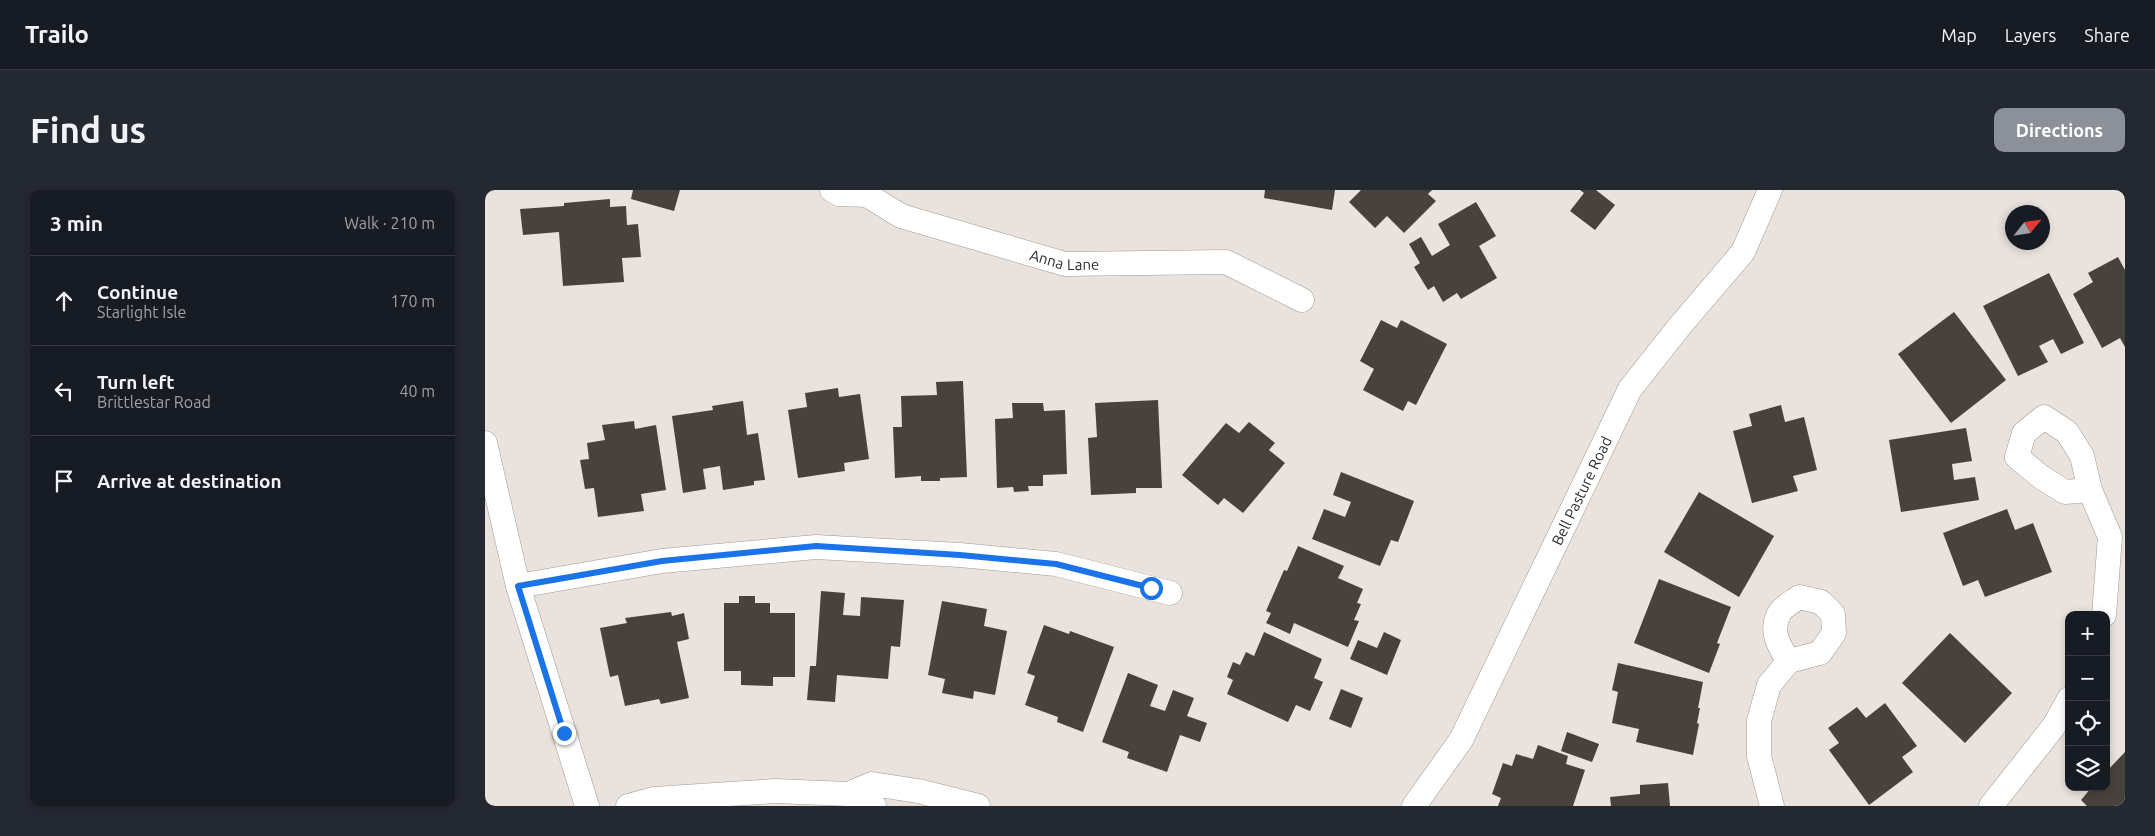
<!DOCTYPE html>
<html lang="en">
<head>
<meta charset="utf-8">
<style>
	body { margin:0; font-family:Ubuntu,sans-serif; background:#242831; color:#f1f3f6 }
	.controls { position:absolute; right:15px; bottom:15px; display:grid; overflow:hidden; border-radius:10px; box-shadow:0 2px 8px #0003 }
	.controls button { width:45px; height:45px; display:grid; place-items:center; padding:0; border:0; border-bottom:1px solid #363941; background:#171b24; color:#f1f3f6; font:25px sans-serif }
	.compass { position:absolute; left:1520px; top:15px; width:45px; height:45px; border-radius:50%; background:#171b24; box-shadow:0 2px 8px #0003; rotate:60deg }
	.stop { position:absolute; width:15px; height:15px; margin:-11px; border:4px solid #1a73e8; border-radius:50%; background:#fff }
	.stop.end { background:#1a73e8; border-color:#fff; box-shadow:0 1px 5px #0008 }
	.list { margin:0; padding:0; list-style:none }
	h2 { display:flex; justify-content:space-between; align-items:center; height:65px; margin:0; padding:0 20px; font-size:21px }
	h2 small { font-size:16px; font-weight:400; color:#9ea1a6 }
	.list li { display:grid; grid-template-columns:32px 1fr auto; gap:15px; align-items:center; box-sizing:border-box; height:90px; padding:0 20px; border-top:1px solid #363941 }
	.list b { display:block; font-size:19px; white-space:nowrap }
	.list p { margin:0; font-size:16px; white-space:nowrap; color:#9ea1a6 }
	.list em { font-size:16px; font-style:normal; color:#9ea1a6 }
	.icon { flex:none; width:28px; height:28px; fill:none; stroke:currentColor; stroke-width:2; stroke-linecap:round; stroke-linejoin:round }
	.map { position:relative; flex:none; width:1640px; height:616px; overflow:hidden; border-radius:10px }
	header { display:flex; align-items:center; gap:30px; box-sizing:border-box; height:70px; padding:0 25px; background:#171b24; border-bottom:1px solid #363941 }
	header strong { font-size:24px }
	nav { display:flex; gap:28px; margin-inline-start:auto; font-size:18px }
	.intro { display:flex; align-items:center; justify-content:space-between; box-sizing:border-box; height:120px; padding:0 30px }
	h1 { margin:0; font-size:35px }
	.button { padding:12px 22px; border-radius:10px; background:#8c9099; color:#fff; font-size:18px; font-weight:700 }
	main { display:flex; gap:30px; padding:0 30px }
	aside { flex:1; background:#171b24; border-radius:10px; box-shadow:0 2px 8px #0003 }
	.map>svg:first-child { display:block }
	.building { fill:#48423c }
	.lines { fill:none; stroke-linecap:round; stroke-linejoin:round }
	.minor-casing { stroke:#a09993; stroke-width:25 }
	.minor { stroke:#fff; stroke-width:24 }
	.route { stroke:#1a73e8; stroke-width:6 }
	.labels { text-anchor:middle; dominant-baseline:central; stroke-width:5; stroke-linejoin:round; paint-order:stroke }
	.street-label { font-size:15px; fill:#2f2c29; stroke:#f7f0e9 }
</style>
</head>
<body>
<header>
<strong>Trailo</strong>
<nav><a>Map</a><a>Layers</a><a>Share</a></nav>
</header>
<div class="intro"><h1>Find us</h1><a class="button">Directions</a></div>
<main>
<aside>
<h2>3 min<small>Walk · 210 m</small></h2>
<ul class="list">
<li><svg class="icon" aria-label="ahead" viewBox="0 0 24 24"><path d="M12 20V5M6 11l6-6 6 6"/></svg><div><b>Continue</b><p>Starlight Isle</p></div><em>170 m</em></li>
<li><svg class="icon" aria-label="left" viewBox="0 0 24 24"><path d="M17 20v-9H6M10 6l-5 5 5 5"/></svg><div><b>Turn left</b><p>Brittlestar Road</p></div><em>40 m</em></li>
<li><svg class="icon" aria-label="arrive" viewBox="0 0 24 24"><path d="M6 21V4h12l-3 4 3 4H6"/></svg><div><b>Arrive at destination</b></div></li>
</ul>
</aside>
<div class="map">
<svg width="1640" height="616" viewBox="0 0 1640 616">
	<rect width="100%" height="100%" fill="#eae2dc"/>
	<g class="building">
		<path d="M148 0H195L189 21 146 9Z"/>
		<path d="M780 0H850L847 20 779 8Z"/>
		<path d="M876 0H947L943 4 951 11 919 43 902 26 890 38 864 12Z"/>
		<path d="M1095 0H1111L1130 15 1110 40 1085 21 1099 3Z"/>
		<path d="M125 9V17L141 16 142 35 153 34 156 67 137 68 139 92 78 96 74 42 38 45 35 19 79 16V13Z"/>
		<path d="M991 12 1011 46 994 56 1012 88 976 109 972 103 958 112 949 96 943 100 929 77 935 73 924 54 936 47 947 66 965 55 953 34Z"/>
		<path d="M1633 67 1640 80V157L1635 148 1617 158 1588 104 1608 92 1603 83Z"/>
		<path d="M1564 83 1599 153 1576 164 1568 149 1554 156 1563 172 1533 186 1498 116Z"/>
		<path d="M1469 122 1521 190 1466 233 1413 164Z"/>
		<path d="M896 130 912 138 916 130 962 154 931 215 923 211 918 221 878 200 889 179 875 171Z"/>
		<path d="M478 191 482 287 455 288V291H436V286L410 288 408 237H417L416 206 452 205 451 192Z"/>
		<path d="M353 198 354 207 375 204 384 269 359 273 360 281 313 288 303 220 322 217 320 203Z"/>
		<path d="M673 210 677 298H651V303L606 305 603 248 612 247 610 213Z"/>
		<path d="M258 211 262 245 273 243 280 290 269 291V295L238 300 235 276 218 279 221 299 198 303 187 226 228 220 227 216Z"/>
		<path d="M527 213H558L559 221 580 220 582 284 558 285V296H543L544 301 529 302 528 297 512 298 510 229 528 228Z"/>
		<path d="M1296 215 1300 232 1319 227 1332 280 1308 286 1313 301 1267 313 1248 241 1267 236 1264 224Z"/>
		<path d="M149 231 150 239 171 235 181 300 156 304 159 321 113 327 109 298 100 299 95 270 104 269 102 253 120 250 117 235Z"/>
		<path d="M764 232 790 253 784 260 800 273 758 323 739 308 733 315 697 285 741 233 754 243Z"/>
		<path d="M1481 238 1487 271 1467 274 1469 290 1490 287 1494 310 1416 322 1404 250Z"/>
		<path d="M856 282 929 311 913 352 906 350 895 376 827 349 839 319 860 327 866 312 848 305Z"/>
		<path d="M1214 302 1289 346 1254 407 1179 362Z"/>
		<path d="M1522 319 1530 340 1548 333 1567 382 1500 407 1493 390 1478 396 1458 343Z"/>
		<path d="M813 356 859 376 853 388 878 399 872 413 876 414 869 430 874 431 863 457 809 433 805 444 781 433 786 423 781 421 799 380 802 381Z"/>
		<path d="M1174 389 1246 417 1232 453 1235 454 1224 483 1149 453Z"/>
		<path d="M336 401 360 403 358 425 375 426 376 407 419 410 415 457 406 456 403 489 352 485 350 512 322 510 325 476H331Z"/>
		<path d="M254 406H270V413H285V423H310V487H288V496L256 495V481H239V413H254Z"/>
		<path d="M457 411 502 419 499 436 522 441 510 505 489 501 488 509 457 503 460 489 443 485Z"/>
		<path d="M186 422 187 426 199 423 204 449 192 452 204 508 176 514 174 509 140 516 133 485 125 487 115 438 142 433 140 428Z"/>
		<path d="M559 435 584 444 585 441 629 457 598 542 572 532 573 527 540 515 550 486 542 483Z"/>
		<path d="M779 442 837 469 829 488 838 492 825 521 811 515 803 532 742 504 748 490 742 487 748 472 755 475 761 462 769 466Z"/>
		<path d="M899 442 916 450 902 485 865 469 873 450 892 458Z"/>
		<path d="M1465 443 1527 503 1480 553 1417 493Z"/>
		<path d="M1133 473 1218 492 1213 518H1215L1212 533 1214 534 1208 565 1151 552 1154 539 1127 533 1133 502 1127 500Z"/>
		<path d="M643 483 673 495 665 516 680 521 688 500 709 508 702 526 722 533 715 552 695 545 682 582 642 568 644 562 617 552Z"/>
		<path d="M856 499 878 508 866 538 844 529Z"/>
		<path d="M1400 513 1432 556 1417 567 1428 582 1384 615 1344 560 1354 553 1343 538 1372 517 1381 528Z"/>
		<path d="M1082 542 1114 554 1107 572 1076 561Z"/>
		<path d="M1053 555 1083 566 1081 574 1100 580 1088 616H1013L1016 608 1007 604 1018 573 1027 576 1031 564 1048 569Z"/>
		<path d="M1640 562V616H1602L1596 610 1607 597H1621V582Z"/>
		<path d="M1183 593 1185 616H1126L1125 607 1155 604V595Z"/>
	</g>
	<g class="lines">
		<g class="minor-casing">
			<g id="minor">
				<path id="s1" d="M347 0 354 4 382 5 416 26 580 74 741 72 817 110"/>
				<path d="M0 253 33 396 102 616"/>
				<path d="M1605 300 1580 302 1556 287 1532 267 1539 243 1559 227 1582 242 1597 266 1605 300 1625 347 1619 425"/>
				<path d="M33 396 177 371 331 357 475 365 571 374 685 403"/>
				<path d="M363 604 387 594 433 601 493 616"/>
				<path d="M143 616 169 609 290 601 363 604 389 616"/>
				<path id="s2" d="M929 616 976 550 1145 199 1194 137 1258 62 1285 0"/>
				<path d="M1287 616 1274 566V531L1284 495 1304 471 1335 463 1349 443 1348 424 1336 412 1314 407C1309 411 1299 416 1295 422 1284 440 1294 457 1304 471"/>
				<path d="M1506 616 1569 536 1584 509"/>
			</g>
		</g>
		<use href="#minor" class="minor"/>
	</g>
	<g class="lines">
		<path class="route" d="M79 543 33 396 177 371 331 356 475 365 571 374 666 398"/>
	</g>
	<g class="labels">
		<g class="street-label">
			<text stroke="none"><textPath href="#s1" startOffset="246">Anna Lane</textPath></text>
			<text stroke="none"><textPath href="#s2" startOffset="358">Bell Pasture Road</textPath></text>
		</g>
	</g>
</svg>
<div class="controls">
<button>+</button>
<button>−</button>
<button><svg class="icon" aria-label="locate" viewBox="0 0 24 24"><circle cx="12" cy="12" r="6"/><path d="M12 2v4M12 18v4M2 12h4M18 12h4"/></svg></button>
<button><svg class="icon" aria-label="layers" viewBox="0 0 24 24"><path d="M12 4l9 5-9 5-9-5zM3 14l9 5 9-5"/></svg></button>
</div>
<svg class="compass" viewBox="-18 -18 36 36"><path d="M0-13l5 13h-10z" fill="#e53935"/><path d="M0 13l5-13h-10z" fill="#9ea1a6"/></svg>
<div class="stop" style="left:666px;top:398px"></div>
<div class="stop end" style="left:79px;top:543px"></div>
</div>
</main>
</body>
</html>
